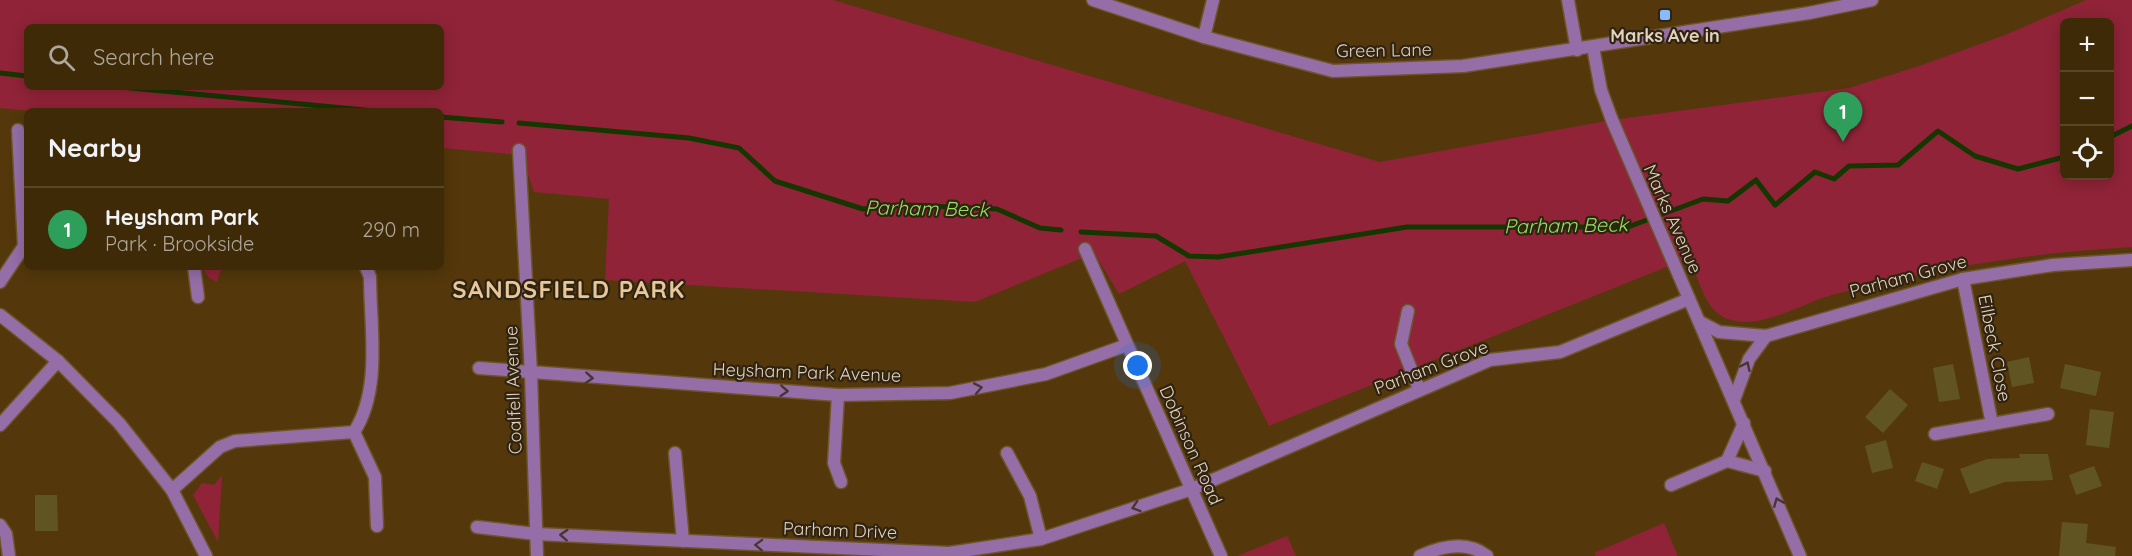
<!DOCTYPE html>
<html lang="en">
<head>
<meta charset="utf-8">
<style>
	body { margin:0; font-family:Quicksand,sans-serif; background:#4a3616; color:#f1f3f6 }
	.controls { position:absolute; right:18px; top:18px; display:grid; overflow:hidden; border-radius:9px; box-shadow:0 3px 15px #0003 }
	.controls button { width:54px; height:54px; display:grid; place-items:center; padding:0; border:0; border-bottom:2px solid #584629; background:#3f2a08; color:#f1f3f6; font:30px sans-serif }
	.you { position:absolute; left:1138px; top:366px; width:21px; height:21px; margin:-15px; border:4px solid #fff; border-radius:50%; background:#1a73e8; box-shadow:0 0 0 9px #1a73e833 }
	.badge { display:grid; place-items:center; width:39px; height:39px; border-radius:50%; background:#95b2f1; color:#fff; font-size:20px; font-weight:700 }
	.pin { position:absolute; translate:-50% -50px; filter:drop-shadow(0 2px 3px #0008) }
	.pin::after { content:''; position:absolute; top:32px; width:21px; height:18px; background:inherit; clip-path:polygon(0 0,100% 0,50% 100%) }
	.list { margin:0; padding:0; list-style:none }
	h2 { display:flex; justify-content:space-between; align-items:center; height:78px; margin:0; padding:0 24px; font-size:26px }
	h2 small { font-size:20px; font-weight:400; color:#ada79c }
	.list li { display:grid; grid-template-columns:39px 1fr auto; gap:18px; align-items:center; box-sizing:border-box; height:84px; padding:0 24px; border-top:2px solid #584629 }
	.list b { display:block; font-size:22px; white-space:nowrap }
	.list p { margin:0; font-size:20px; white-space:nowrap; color:#ada79c }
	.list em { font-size:20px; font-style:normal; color:#ada79c }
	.icon { flex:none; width:33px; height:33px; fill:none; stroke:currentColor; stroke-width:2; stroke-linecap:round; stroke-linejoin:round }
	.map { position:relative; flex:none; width:2132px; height:556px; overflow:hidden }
	.search { position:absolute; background:#3f2a08; box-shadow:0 3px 15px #0003; left:24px; top:24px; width:420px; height:66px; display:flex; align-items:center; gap:15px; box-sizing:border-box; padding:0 21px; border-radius:9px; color:#ada79c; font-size:22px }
	.panel { position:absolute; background:#3f2a08; box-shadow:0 3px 15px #0003; left:24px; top:108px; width:420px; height:162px; border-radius:9px }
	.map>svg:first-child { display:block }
	.green { fill:#902337; fill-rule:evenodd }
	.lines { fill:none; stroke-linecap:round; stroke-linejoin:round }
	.stream { stroke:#163600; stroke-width:5 }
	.building { fill:#615423 }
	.street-casing { stroke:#6e542b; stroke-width:15 }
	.street { stroke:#956ea7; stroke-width:12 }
	.oneway { stroke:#483636 }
	.poi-dot { fill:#88bafc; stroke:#2f2311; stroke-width:2 }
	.labels { text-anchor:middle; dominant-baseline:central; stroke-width:4.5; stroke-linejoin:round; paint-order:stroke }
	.poi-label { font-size:18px; font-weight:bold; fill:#e2d1bb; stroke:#2f2311 }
	.street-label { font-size:18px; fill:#e2d1bb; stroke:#2f2311 }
	.water-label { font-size:20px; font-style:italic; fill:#91e161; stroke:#2f2311 }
	.district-label { font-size:24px; font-weight:bold; letter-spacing:1.5px; fill:#e7c79a; stroke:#2f2311 }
</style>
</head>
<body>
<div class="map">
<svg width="2132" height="556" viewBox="0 0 2132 556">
	<rect width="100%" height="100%" fill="#54380b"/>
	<g class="green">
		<path d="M0 0H833L1380 162 1612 120 1849 88 1922 65 2005 35 2086 0H2132V247C2047 252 1971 262 1889 282 1867 287 1844 291 1822 298 1795 308 1760 328 1731 320 1704 313 1700 280 1689 258L1269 426 1185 261 1119 294 1094 253 975 302 605 280 609 199 534 192 521 155 441 148V111H31L0 108ZM2064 22H2110V176H2064ZM27 27H441V87H27Z"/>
		<path d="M202 267H222L217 282 208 277Z"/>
		<path d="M222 475 218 542 193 495 202 483 214 485Z"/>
		<path d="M1664 523 1678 556H1596L1594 553Z"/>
		<path d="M1287 536 1296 556H1237Z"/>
	</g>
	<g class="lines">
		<g class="stream">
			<path d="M0 73 27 76"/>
			<path d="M120 87 375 111"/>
			<path d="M441 117 502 122"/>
			<path d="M519 123 689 138 739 148 775 181 863 209 906 205 997 209 1040 228 1061 230"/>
			<path d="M2110 137 2132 126"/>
			<path d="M1081 232 1156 236 1189 256 1218 257 1407 227H1628L1703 199 1728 201 1756 180 1775 205 1815 172 1834 179 1849 166 1898 165 1938 131 1975 156 2018 169 2064 157"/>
		</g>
	</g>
	<g class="building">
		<path d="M2029 357 2034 383 2012 387 2007 362Z"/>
		<path d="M1953 364 1960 399 1939 402 1933 368Z"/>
		<path d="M2065 364 2101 372 2096 396 2060 388Z"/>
		<path d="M1890 389 1908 405 1883 433 1865 417Z"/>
		<path d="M2090 409 2114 412 2109 448 2086 445Z"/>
		<path d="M1886 440 1893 468 1872 473 1865 446Z"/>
		<path d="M2019 454H2048L2053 480 2005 482 1970 494 1960 469 1987 459 2020 458Z"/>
		<path d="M1922 462 1944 469 1937 489 1915 481Z"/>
		<path d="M2094 466 2102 486 2076 495 2069 475Z"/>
		<path d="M35 495H57L58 531H35Z"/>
		<path d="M2062 522 2088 524 2086 543 2116 547 2115 556H2059Z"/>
	</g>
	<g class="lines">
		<g class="street-casing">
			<g id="street">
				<path d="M1093 0 1204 37 1333 71 1463 66 1809 13 1872 0"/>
				<path d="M1568 0 1577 50"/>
				<path d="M1204 37 1213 0"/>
				<path d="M1593 47 1601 90 1612 120 1800 556"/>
				<path d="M519 150 531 374 537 556"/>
				<path d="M1085 249 1221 556"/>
				<path d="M194 267 198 297"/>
				<path d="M1963 279 1992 424"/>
				<path d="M0 282 24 246 18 130"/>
				<path d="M1408 311 1401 344 1419 389"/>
				<path d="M0 315 58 361 119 423 172 490 206 556"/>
				<path d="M1700 322 1719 332 1766 336 1963 279 2053 265 2132 260"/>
				<path d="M479 368 838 395 950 393 1046 374 1127 345"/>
				<path d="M838 395 834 463 841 482"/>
				<path d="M1734 400 1749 359 1766 336"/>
				<path d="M0 425 58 361"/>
				<path d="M354 432 375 477 377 526"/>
				<path d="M1935 434 2048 414"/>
				<path d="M675 453 683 541"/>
				<path d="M1007 453 1030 496 1041 539"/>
				<path d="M1727 461 1744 423"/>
				<path d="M1671 485 1727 461 1765 471"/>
				<path d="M172 490 220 447 235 441 354 432C382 389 370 326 370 277L366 267"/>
				<path d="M0 525 6 534 9 556"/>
				<path d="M477 527 536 534 949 553 1041 539 1192 489 1490 360 1560 352 1689 299"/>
				<path d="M1420 556C1442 546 1467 540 1487 556"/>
			</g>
		</g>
		<use href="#street" class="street"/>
	</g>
	<defs><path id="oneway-chevron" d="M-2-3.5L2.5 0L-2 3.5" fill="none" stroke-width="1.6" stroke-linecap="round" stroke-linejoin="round" transform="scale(1.5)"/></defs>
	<g class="oneway">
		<use href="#oneway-chevron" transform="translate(1746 366) rotate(-65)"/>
		<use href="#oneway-chevron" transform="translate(589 378) rotate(4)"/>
		<use href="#oneway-chevron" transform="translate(978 388) rotate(-11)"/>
		<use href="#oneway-chevron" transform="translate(784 391) rotate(4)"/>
		<use href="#oneway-chevron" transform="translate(1778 502) rotate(-112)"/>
		<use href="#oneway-chevron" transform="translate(1136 507) rotate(162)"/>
		<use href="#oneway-chevron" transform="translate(564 535) rotate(-177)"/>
		<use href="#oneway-chevron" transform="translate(759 545) rotate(-178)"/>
	</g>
	<rect class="poi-dot" x="1659" y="9" width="12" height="12" rx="3"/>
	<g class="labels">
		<g class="poi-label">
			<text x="1665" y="35">Marks Ave in</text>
		</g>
		<g class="street-label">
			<text transform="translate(1384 50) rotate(-1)">Green Lane</text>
			<text transform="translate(1673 219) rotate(66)">Marks Avenue</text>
			<text transform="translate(1908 276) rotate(-15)">Parham Grove</text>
			<text transform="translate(1995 348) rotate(79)">Eilbeck Close</text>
			<text transform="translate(1431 367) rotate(-21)">Parham Grove</text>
			<text transform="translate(807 372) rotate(2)">Heysham Park Avenue</text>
			<text transform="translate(513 390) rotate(-92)">Coalfell Avenue</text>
			<text transform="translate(1191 445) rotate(66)">Dobinson Road</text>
			<text transform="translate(840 530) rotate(2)">Parham Drive</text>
		</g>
		<g class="water-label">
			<text transform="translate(927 208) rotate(1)">Parham Beck</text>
			<text transform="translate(1566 225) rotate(-1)">Parham Beck</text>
		</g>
		<g class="district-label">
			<text x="569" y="289">SANDSFIELD PARK</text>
		</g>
	</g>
</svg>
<div class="controls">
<button>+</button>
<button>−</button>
<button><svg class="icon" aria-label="locate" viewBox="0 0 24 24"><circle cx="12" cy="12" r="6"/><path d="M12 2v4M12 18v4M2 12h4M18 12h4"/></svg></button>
</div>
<div class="you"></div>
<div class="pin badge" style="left:1843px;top:142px;background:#2e9e5b">1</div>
<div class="search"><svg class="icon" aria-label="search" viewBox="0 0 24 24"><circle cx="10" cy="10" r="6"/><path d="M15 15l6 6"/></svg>Search here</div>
<section class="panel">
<h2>Nearby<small></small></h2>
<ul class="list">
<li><span class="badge" style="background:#2e9e5b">1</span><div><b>Heysham Park</b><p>Park · Brookside</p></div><em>290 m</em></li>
</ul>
</section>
</div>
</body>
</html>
